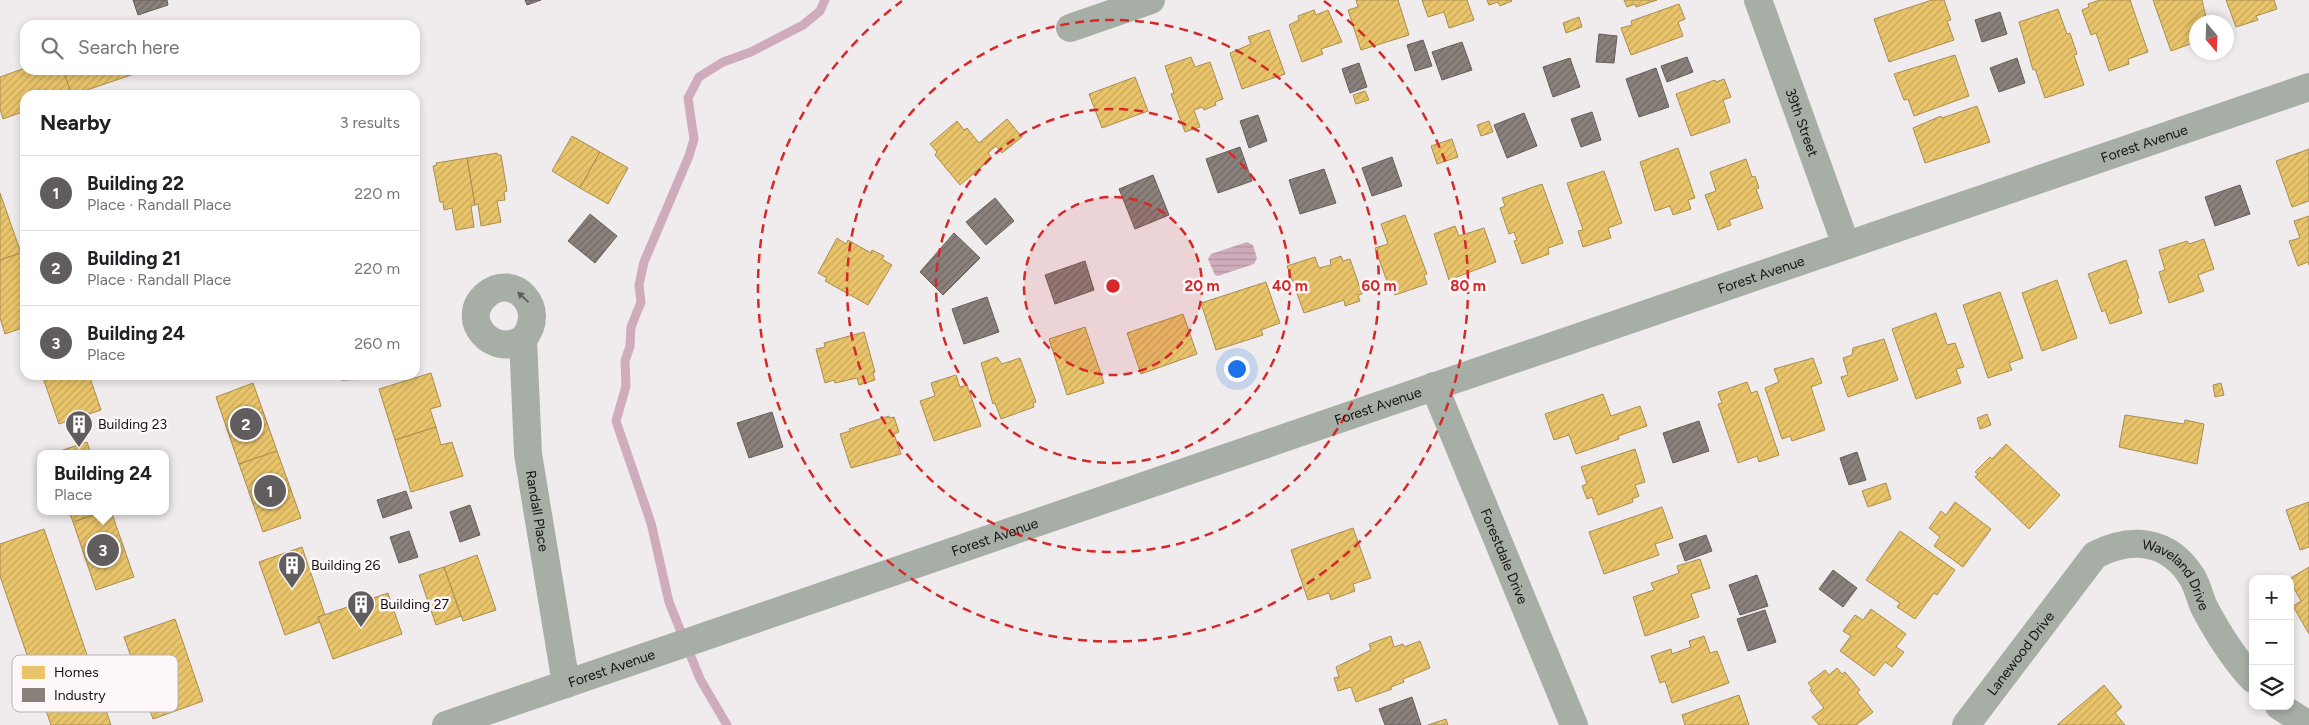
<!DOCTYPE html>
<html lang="en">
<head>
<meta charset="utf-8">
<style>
	body { margin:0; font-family:Figtree,sans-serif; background:#f6f6f6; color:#202124 }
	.controls { position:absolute; right:15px; bottom:15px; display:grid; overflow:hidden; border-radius:10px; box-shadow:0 2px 8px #0003 }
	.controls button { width:45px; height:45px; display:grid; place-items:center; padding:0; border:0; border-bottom:1px solid #e0e0e0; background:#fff; color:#202124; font:25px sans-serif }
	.compass { position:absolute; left:2189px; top:15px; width:45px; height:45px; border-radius:50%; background:#fff; box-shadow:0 2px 8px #0003; rotate:161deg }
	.you { position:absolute; left:1236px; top:368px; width:18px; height:18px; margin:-12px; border:4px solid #fff; border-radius:50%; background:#1a73e8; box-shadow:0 0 0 8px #1a73e833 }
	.badge { display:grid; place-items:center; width:32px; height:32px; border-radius:50%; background:#615d5f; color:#fff; font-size:16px; font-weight:700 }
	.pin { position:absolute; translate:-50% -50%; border:2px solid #fff; box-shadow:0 1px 5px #0006 }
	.popup { position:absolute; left:37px; top:450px; width:132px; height:65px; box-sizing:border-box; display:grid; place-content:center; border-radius:10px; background:#fff; filter:drop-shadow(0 1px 4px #0005); font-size:16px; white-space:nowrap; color:#757577 }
	.popup b { font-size:19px; color:#202124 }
	.popup::after { content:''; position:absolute; left:50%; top:100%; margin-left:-10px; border:10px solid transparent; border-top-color:#fff }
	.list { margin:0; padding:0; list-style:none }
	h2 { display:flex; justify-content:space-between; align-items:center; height:65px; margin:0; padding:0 20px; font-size:21px }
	h2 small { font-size:16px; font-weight:400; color:#757577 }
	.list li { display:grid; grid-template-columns:32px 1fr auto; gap:15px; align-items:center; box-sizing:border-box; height:75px; padding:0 20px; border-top:1px solid #e0e0e0 }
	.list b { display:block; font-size:19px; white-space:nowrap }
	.list p { margin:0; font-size:16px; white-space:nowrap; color:#757577 }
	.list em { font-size:16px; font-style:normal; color:#757577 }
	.icon { flex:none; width:28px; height:28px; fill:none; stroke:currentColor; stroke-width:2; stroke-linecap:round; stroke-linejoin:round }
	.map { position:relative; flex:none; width:2309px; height:725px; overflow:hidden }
	.search { position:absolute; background:#fff; box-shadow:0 2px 8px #0003; left:20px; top:20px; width:400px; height:55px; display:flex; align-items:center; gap:12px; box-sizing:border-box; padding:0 18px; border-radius:15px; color:#757577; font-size:19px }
	.panel { position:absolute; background:#fff; box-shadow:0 2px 8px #0003; left:20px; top:90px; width:400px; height:290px; border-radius:15px }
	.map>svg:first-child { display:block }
	.water { fill:url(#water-rules) }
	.homes { fill:url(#homes-hatch); stroke:#a98e50 }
	.industry { fill:url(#industry-hatch); stroke:#675f5c }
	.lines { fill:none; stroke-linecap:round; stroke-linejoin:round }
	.stream { stroke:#ceacbb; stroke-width:9 }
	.minor { stroke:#a7aea6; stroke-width:28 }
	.oneway { fill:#5e605c }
	.ring { fill:none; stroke:#d62828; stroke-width:2.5; stroke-dasharray:9 6 }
	.labels { text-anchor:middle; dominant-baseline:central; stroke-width:5; stroke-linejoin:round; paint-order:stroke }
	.street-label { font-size:14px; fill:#141112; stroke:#fef7fa }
	.poi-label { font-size:14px; fill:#141112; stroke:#fef7fa; text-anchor:start }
	.key { fill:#fef7fa; stroke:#b8b2b4; stroke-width:1 }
	.key-label { font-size:14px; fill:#141112 }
	.centre { fill:#d62828; stroke:#fef7fa; stroke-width:2.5 }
	.ring-label { font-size:15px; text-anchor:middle; font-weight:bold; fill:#d62828; stroke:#fef7fa; stroke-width:5; stroke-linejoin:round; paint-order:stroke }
</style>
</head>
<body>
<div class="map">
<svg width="2309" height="725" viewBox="0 0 2309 725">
	<defs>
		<pattern id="water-rules" width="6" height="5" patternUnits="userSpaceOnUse" patternTransform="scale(1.25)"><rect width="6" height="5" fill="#ceacbb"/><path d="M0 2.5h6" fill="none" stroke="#b093a0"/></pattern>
		<pattern id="homes-hatch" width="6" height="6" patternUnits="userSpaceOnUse" patternTransform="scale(1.25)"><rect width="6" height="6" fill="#e9c46a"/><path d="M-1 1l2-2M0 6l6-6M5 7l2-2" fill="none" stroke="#c7a75b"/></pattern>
		<pattern id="industry-hatch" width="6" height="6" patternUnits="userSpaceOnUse" patternTransform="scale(1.25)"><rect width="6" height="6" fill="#8a817c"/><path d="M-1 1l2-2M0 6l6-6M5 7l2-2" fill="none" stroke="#706864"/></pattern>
	</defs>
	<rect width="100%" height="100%" fill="#f0ebed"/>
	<path class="water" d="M1247 242 1253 245 1257 258 1254 264 1218 276 1215 275 1208 259 1211 254Z"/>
	<g class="homes">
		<path d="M1356 0H1398L1409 35 1361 50 1348 10 1358 7Z"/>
		<path d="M1422 0H1467L1474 20 1449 28 1444 12 1428 17Z"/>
		<path d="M1487 0H1511L1512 1 1500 6 1498 2 1489 5Z"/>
		<path d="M1624 0H1657L1636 7 1635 4 1627 7Z"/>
		<path d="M1932 0H1944L1951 20 1947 21 1954 40 1889 62 1874 19Z"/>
		<path d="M2100 0H2130L2148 52 2128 59 2129 64 2109 71 2096 33 2091 35 2082 10 2089 7 2088 4Z"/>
		<path d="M2153 0H2202L2207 22H2196V42L2171 51Z"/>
		<path d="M2226 0H2274L2277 9 2256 16 2258 20 2236 27Z"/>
		<path d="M1679 4 1685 19 1678 22 1683 36 1631 55 1621 28 1632 25 1631 21Z"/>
		<path d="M2058 9 2067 34 2070 33 2077 54 2074 55 2084 85 2045 98 2035 69 2033 70 2019 22Z"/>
		<path d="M1314 10 1316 15 1328 10 1342 42 1321 49 1323 54 1302 62 1289 25 1299 20 1298 16Z"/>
		<path d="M1579 17 1582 27 1566 33 1563 23Z"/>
		<path d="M1269 30 1285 74 1242 89 1230 53 1251 44 1248 37Z"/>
		<path d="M1955 55 1969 96 1914 116 1908 99 1904 100 1894 74Z"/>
		<path d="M1191 57 1195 67 1210 62 1223 99 1215 102 1216 105 1204 110 1202 107 1194 110 1200 127 1185 132 1171 94 1174 93 1165 66Z"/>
		<path d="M25 68V70H63L72 95H25V111L3 119 0 109V77Z"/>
		<path d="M63 70H139L140 72 72 95Z"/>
		<path d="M1135 77 1148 111 1102 128 1089 94Z"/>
		<path d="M1724 79 1731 97 1723 100 1730 122 1691 136 1676 94 1715 80 1716 82Z"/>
		<path d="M1365 91 1369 100 1356 104 1353 95Z"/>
		<path d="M1977 106 1990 142 1925 163 1913 128 1941 116 1942 118Z"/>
		<path d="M1007 119 1022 137 1002 153 996 146 988 153 992 158 960 185 935 155 937 152 930 144 957 121 964 130 967 128 979 143Z"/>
		<path d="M1489 121 1493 132 1481 136 1477 125Z"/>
		<path d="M572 136 600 152 580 188 552 171Z"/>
		<path d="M1452 139 1458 157 1437 164 1431 146Z"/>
		<path d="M1678 148 1695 198 1688 200 1691 209 1673 215 1670 206 1655 211 1640 162Z"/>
		<path d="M2309 149V201L2292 207 2276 161Z"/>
		<path d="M600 152 628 168 608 204 580 188Z"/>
		<path d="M497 153 498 155H501L507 191 504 192 505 200 497 201 501 222 481 226 478 204 475 205 467 158Z"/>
		<path d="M467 158 475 205 471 206 474 227 456 230 452 208 444 210 443 202H440L433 166 437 165 436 163Z"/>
		<path d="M1746 159 1752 177 1755 176 1759 188 1756 189 1763 208 1729 220 1731 225 1718 230 1705 195 1716 191 1710 172Z"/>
		<path d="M1604 171 1622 223 1608 228 1611 238 1583 247 1578 231 1583 230 1567 183Z"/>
		<path d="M1542 184 1563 243 1548 248 1549 254 1522 264 1514 241 1517 240 1514 232 1509 234 1500 208 1505 206 1502 198Z"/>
		<path d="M0 193 21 253 0 260Z"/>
		<path d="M1405 215 1427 274 1424 275 1427 284 1395 295 1392 286 1389 287 1375 248 1388 244 1381 224Z"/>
		<path d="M2309 216V265L2308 262 2298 266 2289 241 2300 238 2294 221Z"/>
		<path d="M1455 226 1459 236 1484 228 1496 262 1449 280 1434 234Z"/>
		<path d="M837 238 846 244 848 240 871 253 872 250 884 256 882 259 892 265 868 305 825 281 827 278 818 273Z"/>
		<path d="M2204 239 2214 269 2198 275 2204 291 2169 303 2159 272 2165 270 2159 250 2187 241 2189 244Z"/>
		<path d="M21 253 25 265V327L5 334 0 318V260Z"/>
		<path d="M1341 256 1343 261 1350 259 1362 294 1358 295 1360 301 1345 306 1344 300 1304 313 1287 266 1315 257 1319 268 1331 265 1330 260Z"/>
		<path d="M2126 260 2139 298 2137 299 2142 313 2110 324 2105 310 2102 312 2088 274Z"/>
		<path d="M2057 280 2077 338 2042 351 2022 293Z"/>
		<path d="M1266 282 1280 323 1261 330 1263 335 1216 350 1201 303Z"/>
		<path d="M2000 292 2023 358 2009 363 2012 370 1988 378 1963 305Z"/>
		<path d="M1936 313 1947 345 1955 343 1964 367 1956 369 1961 383 1916 399 1892 329Z"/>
		<path d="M1183 314 1197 354 1141 374 1127 333Z"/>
		<path d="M1085 327 1104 383 1067 395 1049 339Z"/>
		<path d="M864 332 875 372 873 373 875 380 859 385 857 378 835 383 834 380 825 383 816 349 825 347 824 343Z"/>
		<path d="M1884 339 1898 380 1848 397 1841 377 1848 375 1843 358 1852 355 1853 348Z"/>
		<path d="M997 357 1002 364 1020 358 1036 402 1033 403 1034 407 1001 419 995 403 993 404 981 363Z"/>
		<path d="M1813 358 1822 383 1811 387 1825 430 1792 441 1790 436 1782 439 1765 388 1779 382 1774 369Z"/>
		<path d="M431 373 441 406 430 409 436 427 395 440 379 389Z"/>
		<path d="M42 375H89L101 410 59 424Z"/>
		<path d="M956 375 960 387 967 385 981 426 934 441 920 401 935 396 931 383Z"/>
		<path d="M1747 382 1751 393 1757 391 1779 455 1759 462 1757 456 1738 463 1718 404 1722 403 1718 392Z"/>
		<path d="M253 383 277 451 239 464 216 397Z"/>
		<path d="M2221 383 2224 395 2215 397 2213 385Z"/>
		<path d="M1603 394 1611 416 1640 406 1647 426 1618 436 1619 439 1576 454 1569 435 1554 440 1545 414Z"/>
		<path d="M1987 414 1991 425 1980 429 1977 418Z"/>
		<path d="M2125 415 2184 424 2185 420 2204 424 2197 464 2119 447Z"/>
		<path d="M889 416V418L894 417 899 432 894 434 901 454 851 468 840 434 850 431 849 429Z"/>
		<path d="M436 427 441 445 452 442 463 476 411 492 395 440Z"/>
		<path d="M87 442 91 454H51Z"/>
		<path d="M2006 444 2060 495 2029 529 1975 477 1978 474 1975 472 1990 457 1992 459Z"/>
		<path d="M1635 449 1645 482 1635 485 1639 496 1632 499 1633 502 1598 515 1592 497 1587 499 1582 486 1587 484 1581 467Z"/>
		<path d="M277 451 301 518 263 532 239 464Z"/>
		<path d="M1886 483 1891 499 1868 507 1862 491Z"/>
		<path d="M1955 502 1991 529 1963 567 1934 546 1940 537 1929 528 1941 511 1946 515Z"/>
		<path d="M2309 502V547L2300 550 2286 510Z"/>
		<path d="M1662 507 1673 538 1655 544 1659 555 1604 574 1589 532Z"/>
		<path d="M69 511H105L73 522Z"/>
		<path d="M105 511H111L134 577 96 590 73 522Z"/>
		<path d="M1353 528 1371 578 1353 584 1355 591 1331 600 1329 593 1308 600 1291 550Z"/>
		<path d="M44 529 111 725H51L0 576V544Z"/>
		<path d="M1900 531 1955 570 1937 595 1934 593 1915 619 1897 607 1900 603 1866 580Z"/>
		<path d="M302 547 325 615 318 617 320 622 285 635 259 562Z"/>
		<path d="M477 555 496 610 463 621 444 567Z"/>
		<path d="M1700 559 1710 588 1691 594 1699 617 1645 636 1633 597 1654 590 1651 583 1679 573 1677 566Z"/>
		<path d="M444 567 461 616 436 625 419 575Z"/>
		<path d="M2309 567V634L2293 606 2301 601 2289 579Z"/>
		<path d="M388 593 402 634 333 659 318 617Z"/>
		<path d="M1871 609 1906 634 1896 647 1904 652 1892 667 1885 662 1874 676 1840 651 1851 636 1843 631 1855 615 1863 620Z"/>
		<path d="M175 619 203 701 153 719 124 637Z"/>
		<path d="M1391 636 1394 647 1403 644 1404 647 1420 641 1430 668 1403 679 1404 682 1391 687 1392 689 1356 702 1351 687 1338 691 1334 678 1339 677 1336 667 1371 650 1369 644Z"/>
		<path d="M1704 636 1710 653 1717 651 1729 683 1672 703 1665 681 1660 683 1651 656 1671 649 1672 654 1691 647 1689 641Z"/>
		<path d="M1837 668 1842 674 1845 672 1860 690 1857 692 1873 712 1856 725H1819L1812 717 1824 708 1810 690 1812 688 1808 683 1825 670 1829 675Z"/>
		<path d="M2104 685 2122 707 2115 713 2125 725H2057Z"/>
		<path d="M1739 695 1749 725H1685L1682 715Z"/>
		<path d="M1446 719 1448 725H1428Z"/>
	</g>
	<g class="industry">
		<path d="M133 0H167L168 5 138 15Z"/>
		<path d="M525 0H541L527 5Z"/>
		<path d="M2000 12 2007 34 1982 42 1975 20Z"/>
		<path d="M1599 34 1617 36 1614 63 1596 62Z"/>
		<path d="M1423 40 1432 66 1415 71 1407 45Z"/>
		<path d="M1462 42 1472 70 1442 80 1432 52Z"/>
		<path d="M1687 57 1693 72 1667 82 1661 66Z"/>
		<path d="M1570 58 1580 87 1553 97 1543 67Z"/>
		<path d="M2017 58 2025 83 1999 92 1990 68Z"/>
		<path d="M1359 63 1367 87 1350 93 1342 69Z"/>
		<path d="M1656 68 1669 107 1639 117 1626 79Z"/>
		<path d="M1592 112 1601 140 1581 147 1571 119Z"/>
		<path d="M1524 113 1537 146 1507 158 1494 125Z"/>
		<path d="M1258 115 1267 141 1249 148 1240 121Z"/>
		<path d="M1240 147 1252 181 1218 193 1206 159Z"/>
		<path d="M1392 157 1402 186 1372 196 1362 168Z"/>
		<path d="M1324 169 1336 203 1300 214 1289 180Z"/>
		<path d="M1153 175 1169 215 1135 229 1119 189Z"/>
		<path d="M2240 185 2250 214 2215 226 2205 197Z"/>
		<path d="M995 198 1014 221 986 245 966 222Z"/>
		<path d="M590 214 617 236 595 263 568 241Z"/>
		<path d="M954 233 980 258 943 295 920 272Z"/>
		<path d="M1085 261 1094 290 1055 304 1045 275Z"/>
		<path d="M987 297 999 332 964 344 952 309Z"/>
		<path d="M341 375H370V379L341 380Z"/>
		<path d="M772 412 783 447 749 458 737 423Z"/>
		<path d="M1699 421 1709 451 1673 463 1663 433Z"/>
		<path d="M1857 452 1866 480 1849 485 1840 458Z"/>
		<path d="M406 491 412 508 383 518 377 500Z"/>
		<path d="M470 505 480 535 460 542 450 512Z"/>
		<path d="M409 531 418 557 399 563 390 537Z"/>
		<path d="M1706 535 1712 551 1685 561 1679 544Z"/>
		<path d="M1833 570 1857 588 1843 607 1819 589Z"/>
		<path d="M1757 575 1768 606 1740 615 1729 585Z"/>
		<path d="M1765 610 1776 642 1748 651 1737 619Z"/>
		<path d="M1412 697 1421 725H1385L1379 709Z"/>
	</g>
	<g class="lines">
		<path class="stream" d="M727 725 700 679 669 602 651 523 616 421 626 386 625 361 630 346 631 327 641 302 639 285 644 262 689 156 694 139 688 98 699 77 723 62 751 52 803 25 820 11 825 0"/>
		<g class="minor">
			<path id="s1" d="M1758 0 1846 245"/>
			<path d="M1070 28 1151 0"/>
			<path id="s2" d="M523 339C493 359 458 319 486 295 513 271 549 309 523 339L528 454 566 684"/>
			<path id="s3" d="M1434 386 1574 725"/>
			<path d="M2279 706 2309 725"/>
			<path id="s4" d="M446 725 2309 87"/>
			<path id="s5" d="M1966 725 2095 555C2132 536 2169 540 2192 577 2198 587 2200 599 2205 609 2219 635 2233 658 2253 679"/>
		</g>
	</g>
	<defs><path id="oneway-solid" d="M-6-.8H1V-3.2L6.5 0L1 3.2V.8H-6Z" transform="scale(1.25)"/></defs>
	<use class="oneway" href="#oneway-solid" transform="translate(523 297) rotate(-137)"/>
	<circle cx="1113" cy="286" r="89" fill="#d62828" fill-opacity=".12"/>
	<g class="ring">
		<circle cx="1113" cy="286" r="89"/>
		<circle cx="1113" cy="286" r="177"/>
		<circle cx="1113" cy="286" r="266"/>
		<path d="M1324 1A355 355 0 1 1 902 1"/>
	</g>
	<defs>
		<g id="building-pin" transform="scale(1.4375)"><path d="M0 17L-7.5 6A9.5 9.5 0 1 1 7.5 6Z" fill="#615d5f" stroke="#fef7fa"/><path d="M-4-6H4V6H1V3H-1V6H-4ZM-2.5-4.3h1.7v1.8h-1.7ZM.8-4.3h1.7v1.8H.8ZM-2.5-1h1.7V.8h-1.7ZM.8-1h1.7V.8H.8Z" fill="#fff"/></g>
	</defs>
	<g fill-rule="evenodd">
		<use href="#building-pin" x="79" y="424"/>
		<use href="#building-pin" x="292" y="565"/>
		<use href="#building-pin" x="361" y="604"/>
	</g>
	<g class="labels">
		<g class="street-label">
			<text stroke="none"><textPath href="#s1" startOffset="130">39th Street</textPath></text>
			<text stroke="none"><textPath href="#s4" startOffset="1795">Forest Avenue</textPath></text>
			<text stroke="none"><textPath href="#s4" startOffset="1390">Forest Avenue</textPath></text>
			<text stroke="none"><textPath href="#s4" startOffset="985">Forest Avenue</textPath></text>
			<text stroke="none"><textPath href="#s2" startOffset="350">Randall Place</textPath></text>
			<text stroke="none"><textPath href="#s4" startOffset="580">Forest Avenue</textPath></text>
			<text stroke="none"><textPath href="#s3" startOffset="184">Forestdale Drive</textPath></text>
			<text stroke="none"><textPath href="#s5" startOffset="311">Waveland Drive</textPath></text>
			<text stroke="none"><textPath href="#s5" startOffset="90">Lanewood Drive</textPath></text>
			<text stroke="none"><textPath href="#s4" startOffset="175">Forest Avenue</textPath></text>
		</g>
		<g class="poi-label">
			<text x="98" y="424">Building 23</text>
			<text x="311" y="565">Building 26</text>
			<text x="380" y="604">Building 27</text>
		</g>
	</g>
	<rect x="12" y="655" width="166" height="57" rx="8" class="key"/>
	<rect x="22" y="666" width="23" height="13" fill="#e9c46a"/>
	<rect x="22" y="688" width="23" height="14" fill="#8a817c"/>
	<g class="key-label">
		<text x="54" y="677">Homes</text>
		<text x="54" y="700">Industry</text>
	</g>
	<circle cx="1113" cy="286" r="8" class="centre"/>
	<g class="ring-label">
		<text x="1202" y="291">20 m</text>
		<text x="1290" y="291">40 m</text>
		<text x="1379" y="291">60 m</text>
		<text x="1468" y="291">80 m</text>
	</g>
</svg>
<div class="controls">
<button>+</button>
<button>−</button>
<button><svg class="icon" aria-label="layers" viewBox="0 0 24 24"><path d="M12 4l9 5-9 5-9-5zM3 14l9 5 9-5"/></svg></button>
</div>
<svg class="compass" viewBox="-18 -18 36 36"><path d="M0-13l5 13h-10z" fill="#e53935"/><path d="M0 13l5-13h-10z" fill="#757577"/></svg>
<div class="you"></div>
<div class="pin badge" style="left:270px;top:491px">1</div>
<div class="pin badge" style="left:246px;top:424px">2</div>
<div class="pin badge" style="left:103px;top:550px">3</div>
<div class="popup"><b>Building 24</b>Place</div>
<div class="search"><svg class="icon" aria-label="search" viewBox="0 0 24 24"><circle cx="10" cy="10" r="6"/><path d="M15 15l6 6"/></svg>Search here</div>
<section class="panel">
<h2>Nearby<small>3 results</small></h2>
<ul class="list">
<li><span class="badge">1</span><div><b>Building 22</b><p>Place · Randall Place</p></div><em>220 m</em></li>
<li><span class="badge">2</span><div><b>Building 21</b><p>Place · Randall Place</p></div><em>220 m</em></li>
<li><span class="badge">3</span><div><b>Building 24</b><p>Place</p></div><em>260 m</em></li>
</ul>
</section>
</div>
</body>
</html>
